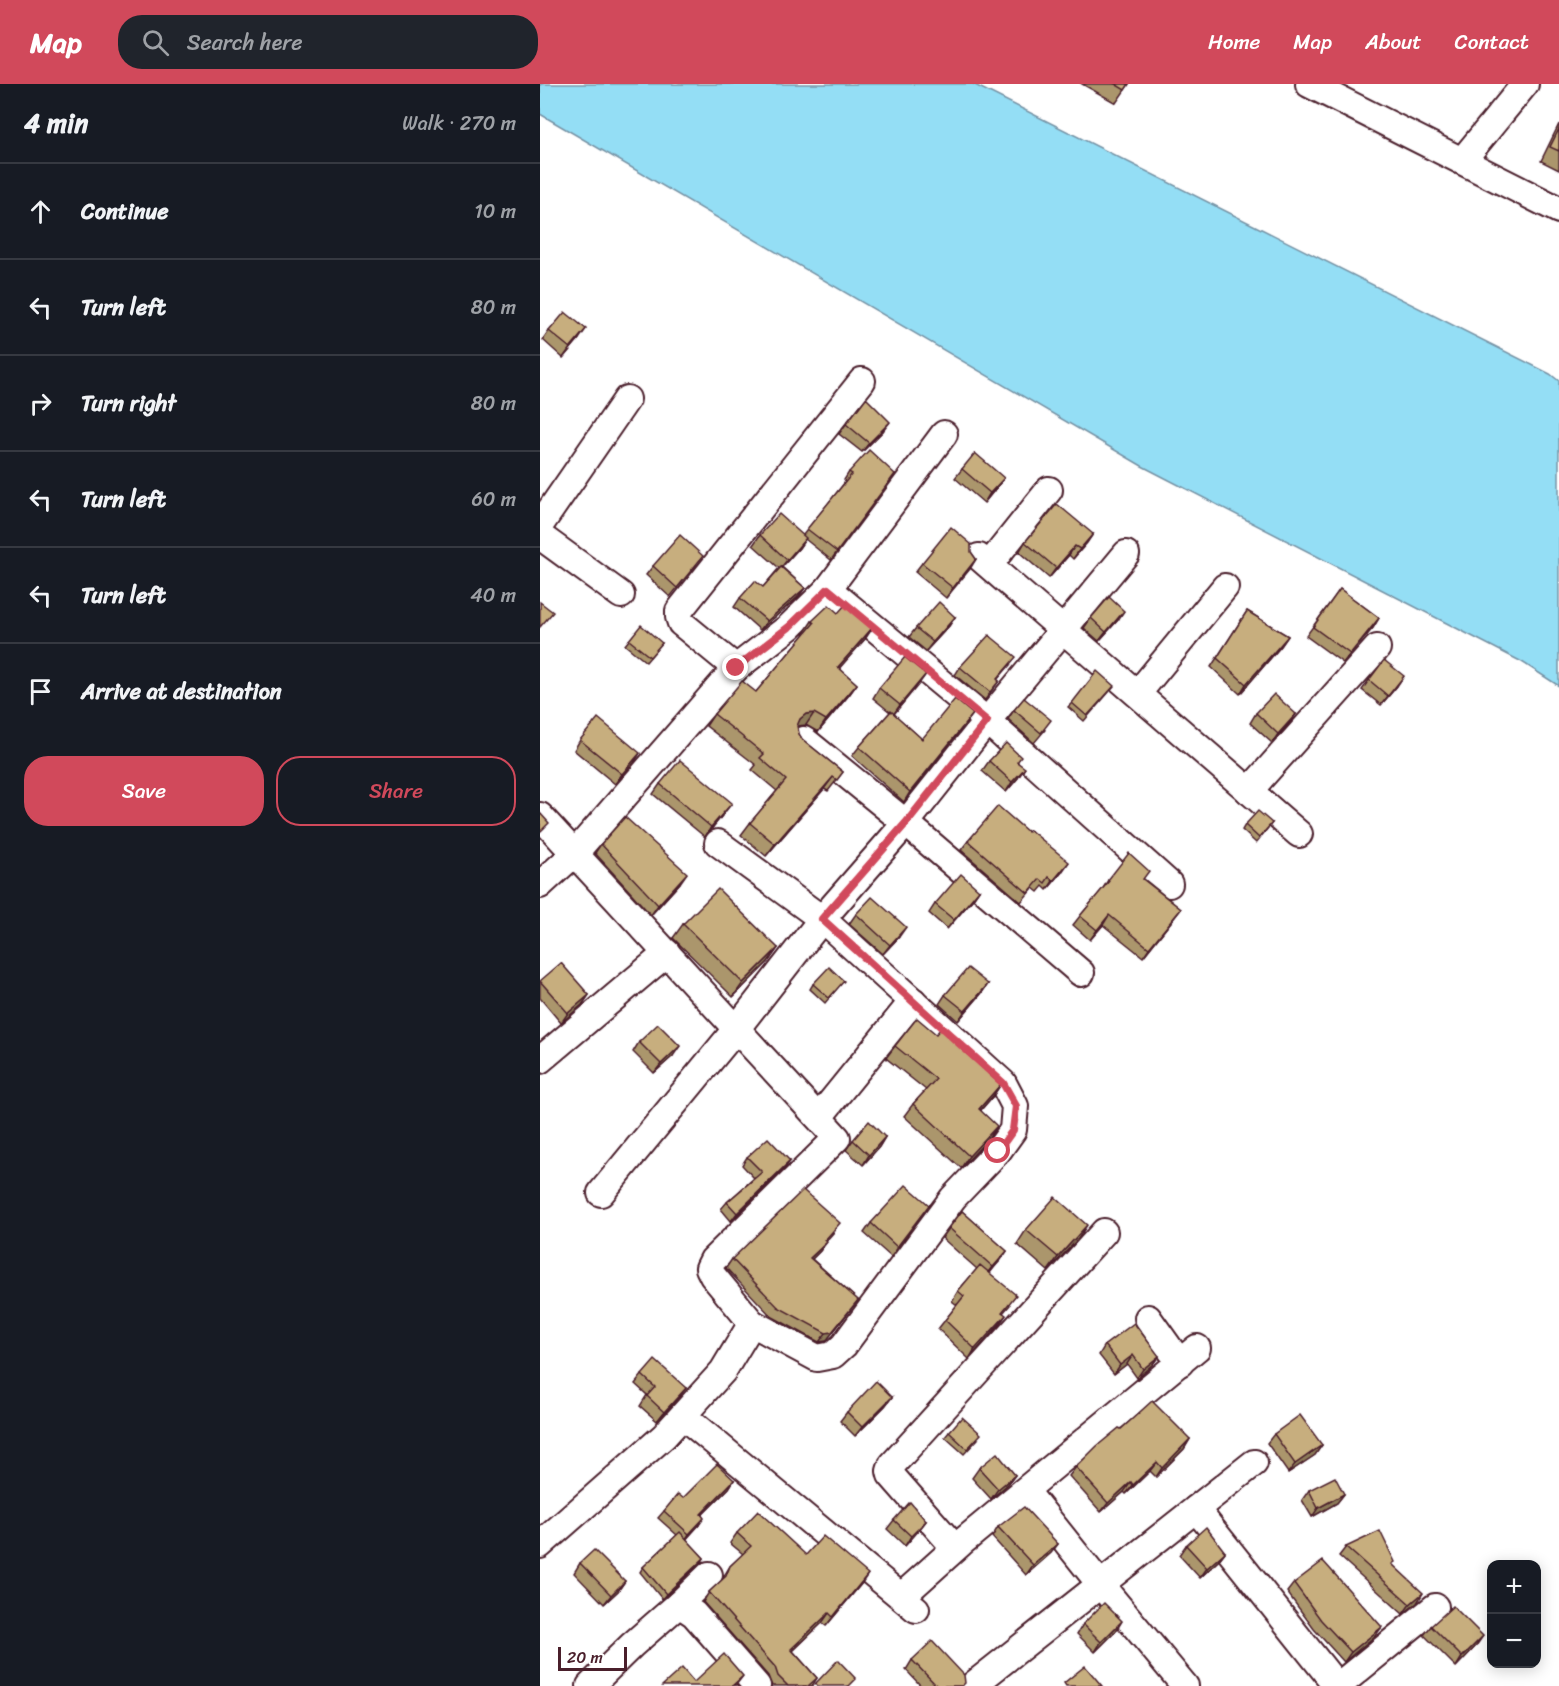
<!DOCTYPE html>
<html lang="en">
<head>
<meta charset="utf-8">
<style>
	body { margin:0; font-family:Sriracha,sans-serif; background:#20242c; color:#f1f3f6 }
	.controls { position:absolute; right:18px; bottom:18px; display:grid; overflow:hidden; border-radius:12px; box-shadow:0 3px 15px #0003 }
	.controls button { width:54px; height:54px; display:grid; place-items:center; padding:0; border:0; border-bottom:2px solid #363941; background:#171b24; color:#f1f3f6; font:30px sans-serif }
	.scale { position:absolute; left:18px; bottom:15px; width:69px; box-sizing:border-box; padding-left:6px; border:3px solid #4a1f2b; border-top:0; font-size:16px; line-height:21px; white-space:nowrap; color:#4a1f2b; -webkit-text-stroke:4px #fff; paint-order:stroke }
	.stop { position:absolute; width:18px; height:18px; margin:-14px; border:4px solid #d1495b; border-radius:50%; background:#fff }
	.stop.end { background:#d1495b; border-color:#fff; box-shadow:0 2px 6px #0008 }
	.list { margin:0; padding:0; list-style:none }
	h2 { display:flex; justify-content:space-between; align-items:center; height:78px; margin:0; padding:0 24px; font-size:26px }
	h2 small { font-size:20px; font-weight:400; color:#9ea1a6 }
	.list li { display:grid; grid-template-columns:39px 1fr auto; gap:18px; align-items:center; box-sizing:border-box; height:96px; padding:0 24px; border-top:2px solid #363941 }
	.list b { display:block; font-size:22px; white-space:nowrap }
	.list em { font-size:20px; font-style:normal; color:#9ea1a6 }
	.actions { display:flex; gap:12px; padding:18px 24px }
	.actions a { flex:1; padding:14px 0; border:2px solid #d1495b; border-radius:24px; text-align:center; font-size:21px; color:#d1495b }
	.actions .main { background:#d1495b; color:#fff }
	.icon { flex:none; width:33px; height:33px; fill:none; stroke:currentColor; stroke-width:2; stroke-linecap:round; stroke-linejoin:round }
	.map { position:relative; flex:none; width:1019px; height:1602px; overflow:hidden }
	header { display:flex; align-items:center; gap:36px; box-sizing:border-box; height:84px; padding:0 30px; background:#d1495b; color:#fff }
	header strong { font-size:28px }
	nav { display:flex; gap:33px; margin-inline-start:auto; font-size:21px }
	.search { width:420px; height:54px; background:#20242c; display:flex; align-items:center; gap:15px; box-sizing:border-box; padding:0 21px; border-radius:24px; color:#9ea1a6; font-size:22px }
	main { display:flex }
	aside { flex:1; background:#171b24 }
	.map>svg:first-child { display:block }
	.water { fill:#94def5; stroke:#7692a4; stroke-width:1.5 }
	.lines { fill:none; stroke-linecap:round; stroke-linejoin:round }
	.minor-casing { stroke:#4a1f2b; stroke-width:30 }
	.minor { stroke:#fff; stroke-width:26 }
	.wall { fill:#ab966c; stroke:#4a1f2b; stroke-width:1.5 }
	.shaded-wall { fill:#8b7a58; stroke:#4a1f2b; stroke-width:1.5 }
	.building { fill:#c7ae7e; stroke:#4a1f2b; stroke-width:1.5 }
	.route { stroke:#d1495b; stroke-width:8 }
</style>
</head>
<body>
<header>
<strong>Map</strong>
<div class="search"><svg class="icon" aria-label="search" viewBox="0 0 24 24"><circle cx="10" cy="10" r="6"/><path d="M15 15l6 6"/></svg>Search here</div>
<nav><a>Home</a><a>Map</a><a>About</a><a>Contact</a></nav>
</header>
<main>
<aside>
<h2>4 min<small>Walk · 270 m</small></h2>
<ul class="list">
<li><svg class="icon" aria-label="ahead" viewBox="0 0 24 24"><path d="M12 20V5M6 11l6-6 6 6"/></svg><div><b>Continue</b></div><em>10 m</em></li>
<li><svg class="icon" aria-label="left" viewBox="0 0 24 24"><path d="M17 20v-9H6M10 6l-5 5 5 5"/></svg><div><b>Turn left</b></div><em>80 m</em></li>
<li><svg class="icon" aria-label="right" viewBox="0 0 24 24"><path d="M7 20v-9h11M14 6l5 5-5 5"/></svg><div><b>Turn right</b></div><em>80 m</em></li>
<li><svg class="icon" aria-label="left" viewBox="0 0 24 24"><path d="M17 20v-9H6M10 6l-5 5 5 5"/></svg><div><b>Turn left</b></div><em>60 m</em></li>
<li><svg class="icon" aria-label="left" viewBox="0 0 24 24"><path d="M17 20v-9H6M10 6l-5 5 5 5"/></svg><div><b>Turn left</b></div><em>40 m</em></li>
<li><svg class="icon" aria-label="arrive" viewBox="0 0 24 24"><path d="M6 21V4h12l-3 4 3 4H6"/></svg><div><b>Arrive at destination</b></div></li>
</ul>
<div class="actions"><a class="main">Save</a><a>Share</a></div>
</aside>
<div class="map">
<svg width="1019" height="1602" viewBox="0 0 1019 1602">
	<rect width="100%" height="100%" fill="#fff"/>
	<filter id="ink" filterUnits="userSpaceOnUse"><feTurbulence type="fractalNoise" baseFrequency=".0167" numOctaves="2"/><feDisplacementMap in="SourceGraphic" scale="12" xChannelSelector="R" yChannelSelector="G"/><feConvolveMatrix kernelMatrix="1 2 1 2 8 2 1 2 1" color-interpolation-filters="sRGB"/></filter>
	<g filter="url(#ink)">
		<path class="water" d="M0 0H433L1010 290 1019 297V602L982 578 602 382 0 30Z"/>
		<g class="lines">
			<g class="minor-casing">
				<g id="minor">
					<path d="M769 0 1019 126"/>
					<path d="M922 77 985 0"/>
					<path d="M0 441 87 315"/>
					<path d="M0 452 81 511"/>
					<path d="M439 473 759 750"/>
					<path d="M449 481 509 406"/>
					<path d="M288 505 447 637 629 800"/>
					<path d="M196 584 141 539 139 533V527L322 297"/>
					<path d="M598 609 685 503"/>
					<path d="M264 656 366 739 541 889"/>
					<path d="M709 707 837 564"/>
					<path d="M0 732 297 1054 173 1176 169 1184 173 1192 212 1239 183 1287 124 1352 0 1461"/>
					<path d="M178 759 282 835 463 999 475 1022 473 1046 458 1067 413 1114 304 1261 293 1271 277 1274 212 1239"/>
					<path d="M0 801 34 770 196 584 249 543 288 505 404 350"/>
					<path d="M0 976 127 869"/>
					<path d="M279 1033 373 917"/>
					<path d="M61 1109 197 944 282 835 366 739 447 637 586 470"/>
					<path d="M608 1234 640 1279"/>
					<path d="M143 1332 376 1525"/>
					<path d="M493 1416 560 1500 645 1602"/>
					<path d="M656 1425 797 1602"/>
					<path d="M415 1464 351 1391 350 1387 352 1381 564 1148"/>
					<path d="M362 1512 421 1459 657 1264"/>
					<path d="M139 1520 169 1491"/>
					<path d="M50 1602 92 1561 139 1520 154 1530 217 1602"/>
					<path d="M432 1602 714 1379"/>
					<path d="M798 1602 895 1523"/>
				</g>
			</g>
			<use href="#minor" class="minor"/>
		</g>
		<g class="wall">
			<path d="M542 0H589L576 19Z"/>
			<path d="M1019 40V86L1001 77Z"/>
			<path d="M9 247 39 255 23 274 3 256Z"/>
			<path d="M306 340 343 347 322 368 299 350Z"/>
			<path d="M422 385 464 394 457 403 444 419 415 394Z"/>
			<path d="M309 388 355 390 291 476 265 455 259 464 242 483 265 504 258 513 220 546 194 523 200 514 223 503 239 484 213 461 220 451H263L305 398 304 396Z"/>
			<path d="M553 450 533 475 529 471 509 494 479 468 485 458Z"/>
			<path d="M431 468 436 475 406 514 375 488 382 479Z"/>
			<path d="M156 481 130 513 106 491 113 482Z"/>
			<path d="M800 505 839 534 833 544 803 579 766 552Z"/>
			<path d="M707 527 748 552 741 562 700 610 671 583Z"/>
			<path d="M298 529 333 543 325 555 299 584 317 600 309 611 278 648 266 641 258 643 259 650 262 655 303 688 288 707 284 705 226 772 201 751 210 739 237 707 212 686 216 681 166 642 174 630 216 608 265 550 264 549 272 537Z"/>
			<path d="M415 533 409 542 386 567 369 553 376 544Z"/>
			<path d="M551 534 578 536 559 557 544 544Z"/>
			<path d="M89 556 122 559 106 578 85 561Z"/>
			<path d="M470 581 457 596 459 597 445 616 415 591 420 583Z"/>
			<path d="M386 590 354 630 382 655 433 630 364 718 312 672 319 663 350 628 333 614 339 604Z"/>
			<path d="M829 596 857 602 841 621 822 606Z"/>
			<path d="M570 607 544 637 528 623 532 619Z"/>
			<path d="M474 626 505 646 494 659 468 635Z"/>
			<path d="M716 629 756 630 749 640 732 659 710 639Z"/>
			<path d="M40 656 94 679 75 700 34 666Z"/>
			<path d="M449 677 478 678V694L466 708 442 687Z"/>
			<path d="M120 700 185 728 165 753 113 710Z"/>
			<path d="M732 739 716 759 702 746 705 741Z"/>
			<path d="M428 757 522 788 507 806 503 802 498 808 493 804 481 818 421 766Z"/>
			<path d="M61 760 140 799 111 831 55 769Z"/>
			<path d="M604 795 641 825 603 873 563 841 550 856 533 841 540 832 562 806 568 796Z"/>
			<path d="M439 806 432 816 407 845 389 829 395 820Z"/>
			<path d="M316 830 359 853 343 870 309 840Z"/>
			<path d="M143 840 238 864 228 878 193 913 133 854Z"/>
			<path d="M0 898 49 911 42 921 21 939 0 914Z"/>
			<path d="M273 900 300 901 285 919 270 905Z"/>
			<path d="M448 900 441 910 418 937 399 920 405 911Z"/>
			<path d="M396 950 461 1000 453 1012 441 1026 449 1054 421 1084 364 1032 373 1020 386 1006 346 974 355 962Z"/>
			<path d="M99 958 133 972 114 989 93 968Z"/>
			<path d="M345 1053 339 1063 323 1081 306 1066 313 1056Z"/>
			<path d="M207 1073 250 1077 244 1085 191 1137 181 1125 187 1118 214 1094 202 1081Z"/>
			<path d="M389 1121 351 1173 324 1149 331 1139Z"/>
			<path d="M422 1127 467 1167 450 1189 470 1221 463 1229 459 1241 429 1275 398 1245 417 1221 412 1217 418 1207 437 1185 402 1154Z"/>
			<path d="M486 1146 538 1155 508 1187 477 1160Z"/>
			<path d="M294 1148 286 1157 280 1167 272 1175 318 1216 286 1257 279 1258 231 1232 186 1184 192 1175Z"/>
			<path d="M565 1261 619 1272 612 1281 597 1294 587 1280 574 1290 559 1271Z"/>
			<path d="M102 1291 146 1304 139 1313 117 1337 100 1322 107 1311 95 1300Z"/>
			<path d="M352 1313 345 1322 315 1352 300 1337 307 1328Z"/>
			<path d="M581 1345 650 1355 644 1365 616 1393 610 1387 586 1410 584 1408 561 1428 529 1392 536 1383Z"/>
			<path d="M409 1348 438 1355 424 1370 405 1353Z"/>
			<path d="M734 1350 782 1361 775 1371 748 1389 727 1359Z"/>
			<path d="M439 1384 475 1391 468 1400 451 1415 432 1394Z"/>
			<path d="M194 1396 189 1404 162 1431 159 1441 146 1455 164 1474 161 1479 122 1515 100 1488 103 1483 137 1451 118 1434 124 1427 143 1414Z"/>
			<path d="M769 1406 804 1410 797 1419 772 1433 762 1416Z"/>
			<path d="M354 1436 386 1437 379 1446 365 1462 347 1445Z"/>
			<path d="M458 1443 518 1460 511 1469 486 1491 452 1453Z"/>
			<path d="M197 1449 266 1471 322 1499 286 1542 282 1539 253 1567 277 1594 272 1602H232L228 1592 163 1518 169 1508 181 1497 190 1482 203 1470 190 1459Z"/>
			<path d="M646 1461 685 1468 678 1477 660 1494 639 1471Z"/>
			<path d="M806 1463 853 1481 877 1519 863 1530 799 1472Z"/>
			<path d="M40 1479 85 1497 78 1507 64 1520 34 1489Z"/>
			<path d="M754 1499 835 1552 804 1578 774 1545 747 1508Z"/>
			<path d="M543 1540 576 1547 555 1568 537 1550Z"/>
			<path d="M891 1542 936 1562 916 1583 884 1551Z"/>
			<path d="M372 1576 423 1602H381L366 1586Z"/>
		</g>
		<g class="shaded-wall">
			<path d="M46 245 39 255 23 274 30 264Z"/>
			<path d="M350 338 343 347 322 368 329 359Z"/>
			<path d="M464 394 457 403 444 419 450 409Z"/>
			<path d="M553 450 547 459 533 475 540 465Z"/>
			<path d="M266 454 259 464 240 485 247 476Z"/>
			<path d="M535 462 529 471 509 494 516 484Z"/>
			<path d="M436 475 430 485 406 514 413 504Z"/>
			<path d="M265 504 258 513 220 546 227 537Z"/>
			<path d="M584 527 578 536 559 557 566 548Z"/>
			<path d="M415 533 409 542 386 567 393 558Z"/>
			<path d="M839 534 833 544 803 579 810 570Z"/>
			<path d="M333 543 325 555 290 595 298 583Z"/>
			<path d="M748 552 741 562 700 610 706 600Z"/>
			<path d="M386 590 379 600 353 631 360 621Z"/>
			<path d="M864 592 857 602 841 621 848 612Z"/>
			<path d="M317 600 309 611 278 648 286 636Z"/>
			<path d="M274 629 266 641 258 642 252 647 260 635 266 630Z"/>
			<path d="M433 630 426 639 364 718 370 708Z"/>
			<path d="M756 630 749 640 732 659 738 650Z"/>
			<path d="M100 669 94 679 75 700 82 690Z"/>
			<path d="M485 684 478 694 466 708 472 698Z"/>
			<path d="M293 693 284 705 226 772 235 760Z"/>
			<path d="M192 719 185 728 165 753 171 743Z"/>
			<path d="M529 778 522 788 507 806 513 797Z"/>
			<path d="M147 789 140 799 111 831 118 821Z"/>
			<path d="M439 806 432 816 407 845 414 836Z"/>
			<path d="M641 825 634 834 603 873 609 864Z"/>
			<path d="M569 831 563 841 550 856 557 846Z"/>
			<path d="M366 843 359 853 343 870 350 861Z"/>
			<path d="M238 864 228 878 193 913 203 899Z"/>
			<path d="M448 900 441 910 418 937 425 927Z"/>
			<path d="M49 911 42 921 21 939 28 929Z"/>
			<path d="M140 962 133 972 114 989 121 980Z"/>
			<path d="M461 1000 453 1012 431 1037 439 1025Z"/>
			<path d="M457 1042 449 1054 421 1084 429 1072Z"/>
			<path d="M345 1053 339 1063 323 1081 329 1071Z"/>
			<path d="M250 1077 244 1085 191 1137 197 1129Z"/>
			<path d="M547 1141 538 1155 508 1187 518 1173Z"/>
			<path d="M287 1158 280 1167 264 1183 270 1174Z"/>
			<path d="M467 1167 461 1176 446 1192 453 1183Z"/>
			<path d="M318 1216 286 1257 279 1258 286 1249Z"/>
			<path d="M466 1231 459 1241 429 1275 435 1265Z"/>
			<path d="M593 1271 587 1280 574 1290 580 1281Z"/>
			<path d="M619 1272 612 1281 597 1294 603 1285Z"/>
			<path d="M146 1304 139 1313 117 1337 124 1328Z"/>
			<path d="M352 1313 345 1322 315 1352 322 1343Z"/>
			<path d="M650 1355 644 1365 616 1393 622 1384Z"/>
			<path d="M782 1361 775 1371 748 1389 755 1380Z"/>
			<path d="M617 1378 610 1387 586 1410 593 1401Z"/>
			<path d="M475 1391 468 1400 451 1415 458 1405Z"/>
			<path d="M194 1396 189 1404 155 1438 161 1430Z"/>
			<path d="M591 1398 584 1408 561 1428 568 1419Z"/>
			<path d="M804 1410 797 1419 772 1433 778 1424Z"/>
			<path d="M164 1434 159 1441 144 1458 149 1450Z"/>
			<path d="M386 1437 379 1446 365 1462 371 1452Z"/>
			<path d="M518 1460 511 1469 486 1491 493 1481Z"/>
			<path d="M685 1468 678 1477 660 1494 667 1484Z"/>
			<path d="M164 1474 161 1479 122 1515 126 1510Z"/>
			<path d="M328 1490 322 1499 286 1542 293 1533Z"/>
			<path d="M85 1497 78 1507 64 1520 71 1511Z"/>
			<path d="M883 1509 877 1519 863 1530 870 1520Z"/>
			<path d="M289 1529 282 1539 245 1574 251 1565Z"/>
			<path d="M582 1537 576 1547 555 1568 561 1558Z"/>
			<path d="M842 1543 835 1552 804 1578 811 1568Z"/>
			<path d="M943 1552 936 1562 916 1583 922 1573Z"/>
			<path d="M203 1592 196 1601 192 1602Z"/>
		</g>
		<g class="building">
			<path d="M575 0H589L585 6Z"/>
			<path d="M1019 45V67L1010 63Z"/>
			<path d="M25 228 46 245 30 264 9 247Z"/>
			<path d="M326 314 350 338 329 359 306 340Z"/>
			<path d="M329 366 355 390 297 468 267 445 312 390 309 388Z"/>
			<path d="M435 369 464 394 450 409 422 385Z"/>
			<path d="M517 420 553 450 540 465 535 462 516 484 485 458Z"/>
			<path d="M239 430 266 454 247 476 220 451Z"/>
			<path d="M411 443 431 460V468L436 475 413 504 382 479Z"/>
			<path d="M140 451 163 472 137 504 113 482Z"/>
			<path d="M241 483 265 504 227 537 200 514 215 497 223 503Z"/>
			<path d="M800 505 839 534 810 570 773 543Z"/>
			<path d="M569 513 584 527 566 548 551 534Z"/>
			<path d="M0 518 13 528 0 543Z"/>
			<path d="M399 518 415 533 393 558 376 544Z"/>
			<path d="M306 520 333 543 298 583 317 600 286 636 274 629 266 630 260 635 257 642 259 650 262 655 303 688 297 696 293 693 235 760 210 739 246 696 220 674 224 670 174 630 202 597 216 608 274 539 272 537 289 521 298 529Z"/>
			<path d="M707 527 748 552 706 600 677 574Z"/>
			<path d="M101 541 122 559 110 573 89 556Z"/>
			<path d="M449 551 476 573 457 595 459 597 450 608 420 583Z"/>
			<path d="M365 573 386 590 360 621 339 604Z"/>
			<path d="M844 576 864 592 848 612 829 596Z"/>
			<path d="M557 587 574 602 547 632 532 619Z"/>
			<path d="M734 610 756 630 738 650 716 629Z"/>
			<path d="M484 614 511 636 501 649 474 626Z"/>
			<path d="M415 615 433 630 370 708 319 663 351 627 382 655Z"/>
			<path d="M58 634 100 669 82 690 40 656Z"/>
			<path d="M466 659 481 673 477 678 485 684 472 698 449 677Z"/>
			<path d="M140 676 192 719 171 743 120 700Z"/>
			<path d="M458 722 488 748 490 746 529 778 513 797 509 793 505 799 500 795 488 809 428 757Z"/>
			<path d="M718 727 732 739 719 754 705 741Z"/>
			<path d="M0 729 9 739 0 748Z"/>
			<path d="M85 733 147 789 118 821 61 760Z"/>
			<path d="M589 769 609 787 603 795 641 825 609 864 569 831 557 846 540 832 569 797 568 796Z"/>
			<path d="M421 790 439 806 414 836 395 820Z"/>
			<path d="M178 805 238 864 203 899 143 840Z"/>
			<path d="M332 813 366 843 350 861 316 830Z"/>
			<path d="M21 879 49 911 28 929 0 897Z"/>
			<path d="M289 883 304 897 289 914 273 900Z"/>
			<path d="M428 884 448 900 425 927 405 911Z"/>
			<path d="M377 934 396 950 401 944 461 1000 439 1025 457 1042 429 1072 373 1020 396 995 355 962Z"/>
			<path d="M118 940 140 962 121 980 99 958Z"/>
			<path d="M329 1037 345 1053 329 1071 313 1056Z"/>
			<path d="M228 1054 250 1077 197 1129 187 1118 222 1088 207 1073Z"/>
			<path d="M366 1101 389 1121 357 1163 331 1139Z"/>
			<path d="M263 1106 300 1139 285 1156 287 1158 270 1174 318 1216 292 1248 286 1249 238 1223 192 1175Z"/>
			<path d="M515 1113 547 1141 518 1173 486 1146Z"/>
			<path d="M422 1127 467 1167 453 1183 409 1144Z"/>
			<path d="M440 1181 476 1211 462 1228 466 1231 435 1265 405 1236 424 1212 418 1207Z"/>
			<path d="M594 1239 619 1272 603 1285 593 1271 580 1281 565 1261Z"/>
			<path d="M115 1276 146 1304 124 1328 107 1312 115 1303 102 1291Z"/>
			<path d="M336 1297 352 1313 322 1343 307 1328Z"/>
			<path d="M612 1317 650 1355 622 1384 617 1378 593 1401 591 1398 568 1419 536 1383 557 1362 579 1344 581 1345Z"/>
			<path d="M760 1331 782 1361 755 1380 734 1350Z"/>
			<path d="M422 1333 441 1350 427 1365 409 1348Z"/>
			<path d="M457 1369 475 1391 458 1405 439 1384Z"/>
			<path d="M177 1380 194 1396 161 1430 164 1434 149 1450 124 1427 138 1410 143 1414Z"/>
			<path d="M795 1393 804 1410 778 1424 769 1406Z"/>
			<path d="M370 1418 386 1437 371 1452 354 1436Z"/>
			<path d="M484 1423 518 1460 493 1481 458 1443Z"/>
			<path d="M218 1427 266 1471 283 1452 328 1490 293 1533 289 1529 251 1565 277 1594 268 1602H248L238 1592 235 1583 169 1508 186 1492 190 1482 211 1462 197 1449Z"/>
			<path d="M666 1443 685 1468 667 1484 646 1461Z"/>
			<path d="M840 1447 855 1478 852 1480 883 1509 870 1520 806 1463Z"/>
			<path d="M140 1448 164 1474 126 1510 103 1483Z"/>
			<path d="M54 1466 85 1497 71 1511 40 1479Z"/>
			<path d="M783 1477 842 1543 811 1568 781 1536 754 1499Z"/>
			<path d="M564 1519 582 1537 561 1558 543 1540Z"/>
			<path d="M913 1522 943 1552 922 1573 891 1542Z"/>
			<path d="M392 1557 424 1591 425 1599 422 1602H397L372 1576Z"/>
			<path d="M184 1570 203 1592 192 1602H122L142 1584 154 1598Z"/>
			<path d="M298 1576 316 1595 309 1602H277L275 1600Z"/>
			<path d="M545 1582 562 1602H526L524 1599Z"/>
		</g>
	</g>
	<g class="lines" filter="url(#ink)">
		<path class="route" d="M196 584 249 543 288 505 447 637 366 739 282 835 463 999 476 1022 473 1046 458 1067"/>
	</g>
</svg>
<div class="controls">
<button>+</button>
<button>−</button>
</div>
<div class="scale">20 m</div>
<div class="stop" style="left:458px;top:1067px"></div>
<div class="stop end" style="left:196px;top:584px"></div>
</div>
</main>
</body>
</html>
